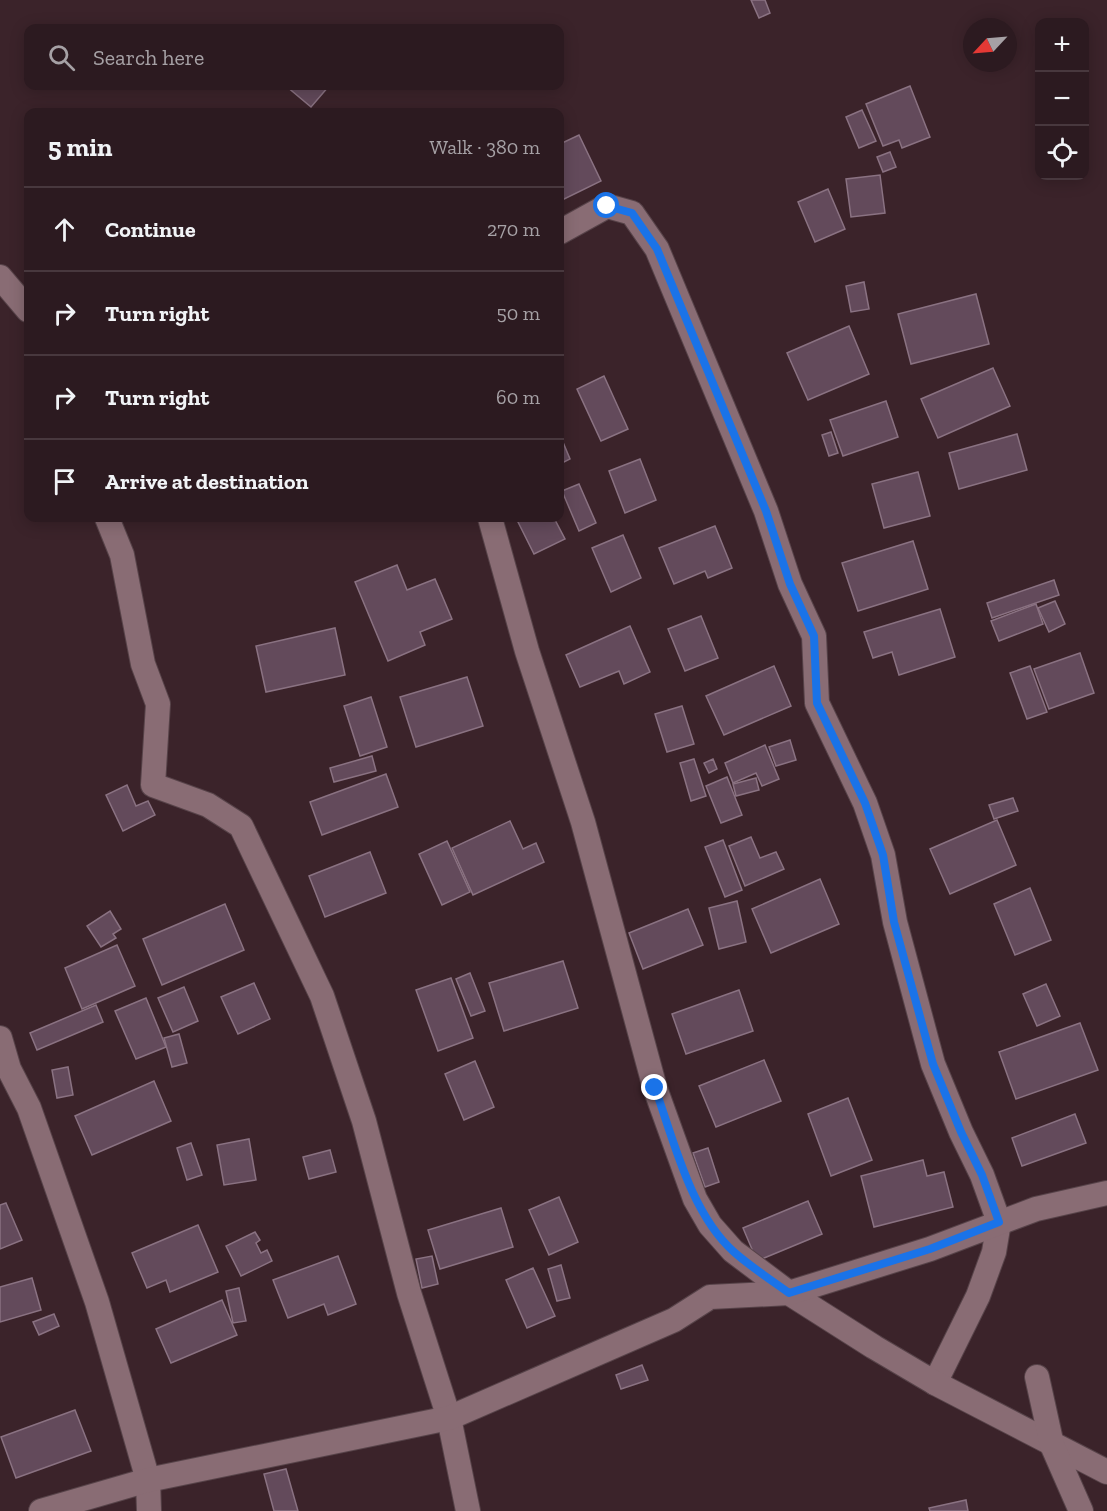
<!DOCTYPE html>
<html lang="en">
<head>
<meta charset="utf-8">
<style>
	body { margin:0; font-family:"Zilla Slab",serif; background:#38272d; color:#f1f3f6 }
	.controls { position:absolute; right:18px; top:18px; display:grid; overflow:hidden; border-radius:12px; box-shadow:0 3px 15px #0003 }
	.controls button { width:54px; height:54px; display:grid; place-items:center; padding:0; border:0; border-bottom:2px solid #48383e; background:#2c1a20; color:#f1f3f6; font:30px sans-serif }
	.compass { position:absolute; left:963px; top:18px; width:54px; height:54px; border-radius:50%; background:#2c1a20; box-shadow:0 3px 15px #0003; rotate:244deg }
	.stop { position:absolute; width:18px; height:18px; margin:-14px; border:4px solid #1a73e8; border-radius:50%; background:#fff }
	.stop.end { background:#1a73e8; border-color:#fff; box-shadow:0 2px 6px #0008 }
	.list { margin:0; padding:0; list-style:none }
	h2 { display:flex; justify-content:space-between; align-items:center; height:78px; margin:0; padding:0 24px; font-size:26px }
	h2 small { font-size:20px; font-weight:400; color:#a6a1a5 }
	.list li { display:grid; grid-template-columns:39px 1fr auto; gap:18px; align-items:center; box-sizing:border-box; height:84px; padding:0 24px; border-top:2px solid #48383e }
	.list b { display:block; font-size:22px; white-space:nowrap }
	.list em { font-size:20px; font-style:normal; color:#a6a1a5 }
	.icon { flex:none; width:33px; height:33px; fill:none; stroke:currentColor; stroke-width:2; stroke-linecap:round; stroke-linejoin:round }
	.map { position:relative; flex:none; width:1107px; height:1511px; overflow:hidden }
	.search { position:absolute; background:#2c1a20; box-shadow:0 3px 15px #0003; left:24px; top:24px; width:540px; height:66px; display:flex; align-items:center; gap:15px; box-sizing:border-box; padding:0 21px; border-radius:12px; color:#a6a1a5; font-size:22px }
	.panel { position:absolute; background:#2c1a20; box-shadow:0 3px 15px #0003; left:24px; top:108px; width:540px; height:414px; border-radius:12px }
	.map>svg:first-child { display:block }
	.building { fill:#634a5b; stroke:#8a7282; stroke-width:1.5 }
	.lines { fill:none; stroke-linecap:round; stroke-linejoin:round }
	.street-casing { stroke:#574349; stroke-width:26 }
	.street { stroke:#896c74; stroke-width:24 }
	.route { stroke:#1a73e8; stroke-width:8 }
</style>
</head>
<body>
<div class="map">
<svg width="1107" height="1511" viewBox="0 0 1107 1511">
	<rect width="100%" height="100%" fill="#3b232a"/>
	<g class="building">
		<path d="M751 0H765L770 13 759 18Z"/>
		<path d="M286 86H329L311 107Z"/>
		<path d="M910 86 930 137 902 148 899 140 883 146 866 104Z"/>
		<path d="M862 110 876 141 859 148 846 117Z"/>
		<path d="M579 135 601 181 560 201V144Z"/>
		<path d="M890 152 896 167 883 172 877 157Z"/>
		<path d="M880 175 885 213 851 217 846 179Z"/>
		<path d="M828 189 845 229 815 242 798 202Z"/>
		<path d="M864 282 869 309 851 312 846 286Z"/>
		<path d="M976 294 989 344 911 364 898 314Z"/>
		<path d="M849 326 869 374 808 400 787 353Z"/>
		<path d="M993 368 1010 406 938 438 921 399Z"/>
		<path d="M604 376 628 429 601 441 577 389Z"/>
		<path d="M886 401 898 437 843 456 830 420Z"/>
		<path d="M831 432 838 453 829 456 822 435Z"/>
		<path d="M1017 434 1027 470 959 489 949 453Z"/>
		<path d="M560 435 570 459 560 464Z"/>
		<path d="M640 459 656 500 625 513 609 471Z"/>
		<path d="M918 472 930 516 884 528 872 484Z"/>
		<path d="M579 484 596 523 579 531 562 491Z"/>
		<path d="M516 518H554L565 539 534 554Z"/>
		<path d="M715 526 732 568 708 578 705 571 674 584 659 548Z"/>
		<path d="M623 535 641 578 611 592 592 548Z"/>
		<path d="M913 541 928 589 858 611 842 563Z"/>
		<path d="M397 565 407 590 435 579 452 619 420 632 425 645 388 661 355 582Z"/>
		<path d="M1054 580 1059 595 992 618 987 603Z"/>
		<path d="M1055 601 1065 624 1049 632 1038 608Z"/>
		<path d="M1036 604 1043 624 999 641 991 621Z"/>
		<path d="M940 609 955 657 899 675 892 652 873 658 864 632Z"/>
		<path d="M701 616 718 658 685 671 668 629Z"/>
		<path d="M630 626 650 672 624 684 619 671 580 687 566 655Z"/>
		<path d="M335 628 345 675 266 692 256 646Z"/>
		<path d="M1080 653 1094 693 1049 709 1034 669Z"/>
		<path d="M774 666 791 706 724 735 706 696Z"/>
		<path d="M1030 666 1047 712 1027 719 1010 673Z"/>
		<path d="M467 677 483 726 416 747 400 697Z"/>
		<path d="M371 697 387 747 360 756 344 706Z"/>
		<path d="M682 706 694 744 667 752 655 714Z"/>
		<path d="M790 740 796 760 776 766 769 747Z"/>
		<path d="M765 745 779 779 762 786 756 773 733 783 725 763Z"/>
		<path d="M372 756 376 771 334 782 330 768Z"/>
		<path d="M694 759 706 796 691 801 680 763Z"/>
		<path d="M713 759 717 769 709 773 704 763Z"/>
		<path d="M386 774 398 807 322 835 310 802Z"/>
		<path d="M727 777 742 815 721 823 706 786Z"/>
		<path d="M756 778 759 790 736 796 733 784Z"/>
		<path d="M127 785 136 806 148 801 155 815 123 831 106 795Z"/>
		<path d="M1013 798 1018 811 994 819 989 805Z"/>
		<path d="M997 820 1016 865 950 894 930 849Z"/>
		<path d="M510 821 523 849 536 843 544 862 473 895 452 848Z"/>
		<path d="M751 837 760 858 776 852 784 869 745 886 729 846Z"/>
		<path d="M723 840 742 890 725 897 705 847Z"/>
		<path d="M447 841 470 892 442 905 419 854Z"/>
		<path d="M370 852 386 893 325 917 309 876Z"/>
		<path d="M820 879 839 924 771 953 752 909Z"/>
		<path d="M1030 888 1051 940 1015 955 994 904Z"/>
		<path d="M737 901 746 942 719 949 709 908Z"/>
		<path d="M225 904 244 950 162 985 143 939Z"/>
		<path d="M688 909 703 945 643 969 629 933Z"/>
		<path d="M110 911 121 929 113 934 116 938 101 947 87 926Z"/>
		<path d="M117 945 135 986 82 1009 65 968Z"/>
		<path d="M563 961 578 1008 504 1031 489 983Z"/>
		<path d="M470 973 485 1011 471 1016 456 979Z"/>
		<path d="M451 978 473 1038 438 1051 416 990Z"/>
		<path d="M254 983 270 1019 238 1034 221 997Z"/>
		<path d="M1046 984 1060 1016 1037 1026 1023 994Z"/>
		<path d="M184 987 198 1021 173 1032 158 998Z"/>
		<path d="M739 990 753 1031 686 1054 672 1014Z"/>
		<path d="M146 998 166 1047 136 1059 115 1011Z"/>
		<path d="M96 1005 103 1022 37 1050 30 1033Z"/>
		<path d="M1080 1023 1098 1070 1016 1099 999 1052Z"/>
		<path d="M179 1034 187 1063 172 1067 164 1038Z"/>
		<path d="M764 1060 781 1101 716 1127 699 1086Z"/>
		<path d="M475 1061 494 1107 464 1120 445 1074Z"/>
		<path d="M68 1067 73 1095 57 1098 52 1070Z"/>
		<path d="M154 1081 171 1121 92 1155 75 1116Z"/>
		<path d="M848 1098 872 1160 831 1176 808 1114Z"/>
		<path d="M1075 1114 1086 1143 1022 1166 1012 1138Z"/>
		<path d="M249 1139 256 1180 224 1185 217 1145Z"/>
		<path d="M191 1143 202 1175 187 1180 177 1148Z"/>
		<path d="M708 1148 719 1182 705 1187 693 1153Z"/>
		<path d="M330 1150 336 1172 309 1179 303 1157Z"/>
		<path d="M923 1160 927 1176 944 1172 953 1207 874 1227 861 1176Z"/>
		<path d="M559 1197 578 1242 549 1255 529 1210Z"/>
		<path d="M808 1201 822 1234 757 1261 743 1228Z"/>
		<path d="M6 1203 22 1240 0 1249V1205Z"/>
		<path d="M501 1208 513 1247 440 1269 428 1230Z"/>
		<path d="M198 1225 218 1272 170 1292 166 1280 147 1288 132 1253Z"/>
		<path d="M255 1232 260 1240 256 1243 261 1253 267 1250 272 1261 241 1276 226 1246Z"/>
		<path d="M338 1256 356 1304 328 1315 324 1304 288 1318 273 1280Z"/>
		<path d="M432 1256 438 1284 422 1288 416 1259Z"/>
		<path d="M561 1265 570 1298 557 1301 548 1269Z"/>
		<path d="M533 1268 555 1316 527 1328 506 1280Z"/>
		<path d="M32 1278 41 1310 0 1322V1287Z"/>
		<path d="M239 1288 246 1321 233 1323 226 1291Z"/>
		<path d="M222 1300 237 1335 171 1363 156 1329Z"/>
		<path d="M54 1314 59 1326 39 1335 33 1322Z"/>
		<path d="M642 1365 648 1380 621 1389 616 1375Z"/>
		<path d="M75 1410 91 1451 16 1478 1 1437Z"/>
		<path d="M286 1469 298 1511H274L264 1474Z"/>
		<path d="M966 1500 968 1511H930L929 1508Z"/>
	</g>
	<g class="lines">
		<g class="street-casing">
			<g id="street">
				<path d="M560 232 607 206 632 213 657 249 766 511 790 584 814 636 817 703 865 803 883 855 895 922 933 1064 961 1132 982 1175 999 1222 994 1252 978 1296 935 1383"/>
				<path d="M0 277 28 310"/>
				<path d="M107 518 122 555 143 664 158 704 153 785 208 805 241 826 322 996 364 1121 409 1293 449 1418 468 1511"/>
				<path d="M490 518 527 651 583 822 655 1088 695 1199 710 1225 733 1251 789 1293 874 1347 935 1383 1107 1472"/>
				<path d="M0 1038 9 1069 29 1108 97 1302 148 1480 149 1511"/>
				<path d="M1037 1377 1052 1445 1081 1511"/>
				<path d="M41 1511 148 1480 449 1418 674 1320 710 1297 789 1293 930 1249 1036 1209 1107 1193"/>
			</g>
		</g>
		<use href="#street" class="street"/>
	</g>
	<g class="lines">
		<path class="route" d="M607 206 632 213 657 249 766 511 790 584 814 636 817 703 865 803 883 855 894 922 933 1064 961 1132 982 1175 999 1222 930 1249 789 1293C771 1280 751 1267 734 1252 691 1214 674 1141 655 1088"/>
	</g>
</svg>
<div class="controls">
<button>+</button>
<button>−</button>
<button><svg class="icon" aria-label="locate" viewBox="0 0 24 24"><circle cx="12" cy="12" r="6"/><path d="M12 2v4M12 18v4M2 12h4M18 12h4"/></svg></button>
</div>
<svg class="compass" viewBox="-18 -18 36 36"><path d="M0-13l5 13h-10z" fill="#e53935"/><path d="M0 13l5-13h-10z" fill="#a6a1a5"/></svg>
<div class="stop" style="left:607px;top:206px"></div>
<div class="stop end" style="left:655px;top:1088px"></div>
<div class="search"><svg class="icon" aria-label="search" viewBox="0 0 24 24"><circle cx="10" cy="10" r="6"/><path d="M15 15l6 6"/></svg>Search here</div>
<section class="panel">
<h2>5 min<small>Walk · 380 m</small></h2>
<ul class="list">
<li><svg class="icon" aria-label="ahead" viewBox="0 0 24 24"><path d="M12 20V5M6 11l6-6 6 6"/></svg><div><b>Continue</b></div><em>270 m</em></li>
<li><svg class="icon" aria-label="right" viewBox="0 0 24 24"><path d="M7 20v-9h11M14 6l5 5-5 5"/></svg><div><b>Turn right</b></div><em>50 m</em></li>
<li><svg class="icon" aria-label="right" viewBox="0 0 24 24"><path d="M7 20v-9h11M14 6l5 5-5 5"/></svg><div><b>Turn right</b></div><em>60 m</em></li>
<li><svg class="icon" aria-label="arrive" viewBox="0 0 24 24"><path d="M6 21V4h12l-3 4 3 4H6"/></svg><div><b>Arrive at destination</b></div></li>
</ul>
</section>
</div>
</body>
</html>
